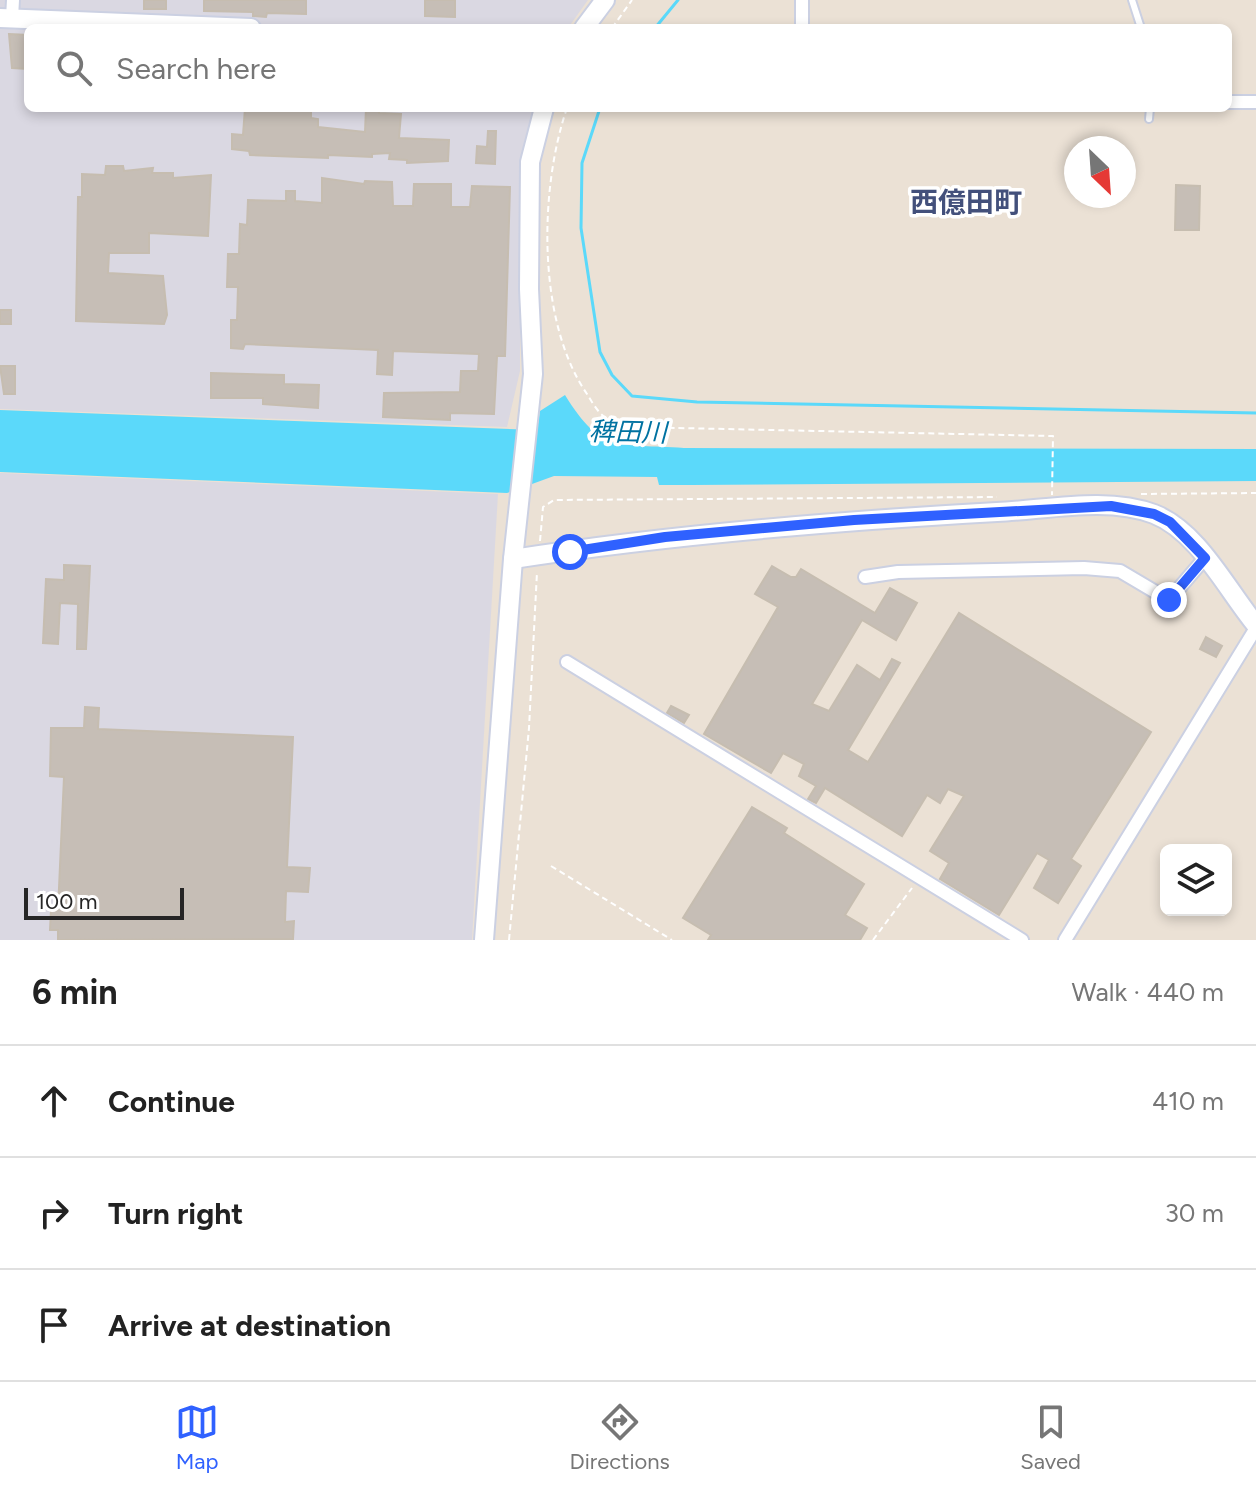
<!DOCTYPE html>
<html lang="en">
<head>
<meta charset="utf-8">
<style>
	body { margin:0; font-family:Figtree,"Noto Sans JP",sans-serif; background:#f6f6f6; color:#222 }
	.controls { position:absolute; right:24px; bottom:24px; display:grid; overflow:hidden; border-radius:12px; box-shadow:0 4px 12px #0003 }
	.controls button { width:72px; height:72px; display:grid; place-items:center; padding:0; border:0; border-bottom:2px solid #e0e0e0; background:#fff; color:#222; font:40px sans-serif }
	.compass { position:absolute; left:1064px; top:136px; width:72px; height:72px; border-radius:50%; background:#fff; box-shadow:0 4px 12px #0003; rotate:155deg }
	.scale { position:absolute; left:24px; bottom:20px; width:160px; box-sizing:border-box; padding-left:8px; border:4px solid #262626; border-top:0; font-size:22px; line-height:28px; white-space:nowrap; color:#262626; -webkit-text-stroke:6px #fff; paint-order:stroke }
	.stop { position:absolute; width:24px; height:24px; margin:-18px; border:6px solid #2f61ff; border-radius:50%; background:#fff }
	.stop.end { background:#2f61ff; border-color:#fff; box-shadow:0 2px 8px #0008 }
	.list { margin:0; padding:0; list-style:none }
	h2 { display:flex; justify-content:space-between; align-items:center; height:104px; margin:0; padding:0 32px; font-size:34px }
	h2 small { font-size:26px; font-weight:400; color:#767676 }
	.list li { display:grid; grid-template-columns:52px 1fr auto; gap:24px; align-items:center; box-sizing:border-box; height:112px; padding:0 32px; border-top:2px solid #e0e0e0 }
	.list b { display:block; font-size:30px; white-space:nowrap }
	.list em { font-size:26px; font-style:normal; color:#767676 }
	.icon { flex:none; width:44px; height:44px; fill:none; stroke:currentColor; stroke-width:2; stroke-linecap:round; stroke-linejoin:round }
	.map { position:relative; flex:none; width:1256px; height:940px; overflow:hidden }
	.search { position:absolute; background:#fff; box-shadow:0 4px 12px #0003; left:24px; right:24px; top:24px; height:88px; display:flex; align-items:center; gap:20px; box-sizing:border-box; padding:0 28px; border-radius:12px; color:#767676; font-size:30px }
	.sheet { height:440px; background:#fff }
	nav { display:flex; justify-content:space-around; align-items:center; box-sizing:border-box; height:112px; border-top:2px solid #e0e0e0; background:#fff; font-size:22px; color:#767676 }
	nav a { display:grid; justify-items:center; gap:4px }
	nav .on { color:#2f61ff }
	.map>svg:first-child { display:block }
	.industrial { fill:#dad8e2 }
	.water { fill:#5bd9fa }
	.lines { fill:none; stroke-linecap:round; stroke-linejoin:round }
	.stream { stroke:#5bd9fa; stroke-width:3 }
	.building { fill:#c6beb6; stroke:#c6bdb0; stroke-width:2 }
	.lane-casing { stroke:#cbd0e2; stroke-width:10 }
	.street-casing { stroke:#cbd0e2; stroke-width:16 }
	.secondary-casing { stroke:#cbd0e2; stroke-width:22 }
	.path { stroke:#fff; stroke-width:2; stroke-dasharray:6 4; stroke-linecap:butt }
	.lane { stroke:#fff; stroke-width:6 }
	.street { stroke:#fff; stroke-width:12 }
	.secondary { stroke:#fff; stroke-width:18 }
	.route { stroke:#2f61ff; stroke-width:10 }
	.labels { text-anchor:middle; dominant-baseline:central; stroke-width:7; stroke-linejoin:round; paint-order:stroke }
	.water-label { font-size:26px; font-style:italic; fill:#0072a1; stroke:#fff }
	.quarter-label { font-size:28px; font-weight:bold; fill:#43507b; stroke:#fff }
</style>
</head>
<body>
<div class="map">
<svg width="1256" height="940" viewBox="0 0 1256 940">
	<rect width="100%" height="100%" fill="#ebe1d5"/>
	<g class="industrial">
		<path d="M0 0H588L568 28H28V108H534L520 178V371L507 427 0 409Z"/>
		<path d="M0 473 498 494 472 940H0Z"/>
	</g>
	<path class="water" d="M565 395C602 455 619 443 684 448L1256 449V481L691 485H659L657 477 554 476 507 493 0 472V410L537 430 540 411Z"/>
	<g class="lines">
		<g class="stream">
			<path d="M655 28 678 0"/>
			<path d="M600 108 582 163 581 228 600 352 612 375 632 396 697 402 1256 413"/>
		</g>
	</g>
	<g class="building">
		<rect x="144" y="0" width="22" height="9"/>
		<path d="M204 0H306V14L267 13 266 17 253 16V12L204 11Z"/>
		<path d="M425 0H455V17L425 16Z"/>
		<path d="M9 34 28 35V69L12 68Z"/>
		<path d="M245 108H311V118L318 119V127L365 132 366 108H379V113L401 114 399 138 449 140 448 161 407 163V160L389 159 390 153 372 154V157L328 155V158L250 155 249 151 232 149V134L243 135Z"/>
		<path d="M488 131H496L495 164 476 163 477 146 487 147Z"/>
		<path d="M106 166H123L124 171 153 168 152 173H173V178L211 175 208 236 149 233V253H109L108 273 163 276 167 315 164 324 76 321 78 197H82V174L105 175Z"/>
		<path d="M322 178 364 184 365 181 392 182 393 206H413L414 184H451V207H470L472 186 510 187 505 356H497L494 414 450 413V420L383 417 384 393 460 392 461 371H478L479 354 393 351 392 375 377 374 378 350 245 344 243 349 231 348V320H237L238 287H227L228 254H239L240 224 247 225 248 200 286 201V191H295V201L322 203Z"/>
		<path d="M1176 185 1200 186 1199 230H1175Z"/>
		<rect x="0" y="310" width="11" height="14"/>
		<path d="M0 366H15V394H4Z"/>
		<path d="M211 373 284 375V384L319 385 318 408 263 404V398H211Z"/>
		<path d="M64 565 90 566 86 649H77L78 604 60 603 58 644 43 643 46 579 64 580Z"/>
		<path d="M772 566 791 577H796L801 569 875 613 890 588 917 603 896 640 862 620 812 704 829 711 857 665 880 680 892 659 900 663 848 750 868 762 959 613 1151 732 1071 859 1081 866 1058 903 1034 888 1049 860 1037 853 999 915 940 879 949 863 930 851 964 796 948 789 940 803 927 795 902 836 825 788 816 803 808 799 816 786 799 776 804 764 783 753 771 773 704 734 778 607 755 594Z"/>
		<path d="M1206 637 1222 646 1216 657 1200 649Z"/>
		<path d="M671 706 689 715 684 723 667 713Z"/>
		<path d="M85 707 99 708 98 729 293 737 287 867 310 868 308 892 286 891 285 922 294 921 293 939 58 940V930H50L51 910H58L64 777 50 776 51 728H84Z"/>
		<path d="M752 807 787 828 784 833 864 884 845 915 867 928 860 940H708L711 935 683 918Z"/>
	</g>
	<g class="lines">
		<g class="lane-casing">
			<g id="lane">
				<path d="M1132 0 1141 28"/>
				<path d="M1149 119 1150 108"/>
			</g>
		</g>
		<g class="street-casing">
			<g id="street">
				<path d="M12 18 13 0"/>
				<path d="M802 28V0"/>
				<path d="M1228 102H1256"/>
				<path d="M865 577 898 572 1084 568 1120 571 1169 600 1205 558"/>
				<path d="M567 662 1022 940"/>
				<path d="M1065 940 1256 628"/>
			</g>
		</g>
		<g class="secondary-casing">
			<g id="secondary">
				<path d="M0 18 251 28"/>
				<path d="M584 28 605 0"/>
				<path d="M513 559C674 534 835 521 997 512 1046 510 1107 496 1154 514 1198 531 1227 590 1256 625"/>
				<path d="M484 940 513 559 533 374 529 289 530 162 544 108"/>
			</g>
		</g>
		<g class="path">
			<path d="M612 28 632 0"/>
			<path d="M567 108C539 189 537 322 587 394 592 402 598 413 606 418 625 430 656 427 678 428L1053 436 1052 495"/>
			<path d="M1141 494 1256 493"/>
			<path d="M540 541 543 507 554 500 997 497"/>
			<path d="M551 866 672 940"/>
			<path d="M509 940 529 728 537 572"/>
			<path d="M873 940 912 888"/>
		</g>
		<use href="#lane" class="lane"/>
		<use href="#street" class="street"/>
		<use href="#secondary" class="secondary"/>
	</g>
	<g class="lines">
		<path class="route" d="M570 552 665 537 854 520 1111 506 1154 514 1170 522 1205 558 1169 600"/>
	</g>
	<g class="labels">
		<g class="water-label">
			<text transform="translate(628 432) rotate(1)">稗田川</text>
		</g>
		<g class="quarter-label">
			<text x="966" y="202">西億田町</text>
		</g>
	</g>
</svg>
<div class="controls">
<button><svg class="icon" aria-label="layers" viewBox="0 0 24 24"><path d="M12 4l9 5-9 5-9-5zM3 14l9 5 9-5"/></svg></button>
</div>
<svg class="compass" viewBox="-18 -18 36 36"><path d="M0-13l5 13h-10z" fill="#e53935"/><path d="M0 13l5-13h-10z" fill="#767676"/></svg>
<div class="scale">100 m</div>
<div class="stop" style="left:570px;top:552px"></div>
<div class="stop end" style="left:1169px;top:600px"></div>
<div class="search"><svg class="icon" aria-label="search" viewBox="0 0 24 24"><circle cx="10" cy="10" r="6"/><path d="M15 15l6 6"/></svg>Search here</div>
</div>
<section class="sheet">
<h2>6 min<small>Walk · 440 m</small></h2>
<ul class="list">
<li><svg class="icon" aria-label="ahead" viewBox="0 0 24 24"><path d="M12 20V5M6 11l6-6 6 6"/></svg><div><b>Continue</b></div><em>410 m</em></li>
<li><svg class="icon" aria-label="right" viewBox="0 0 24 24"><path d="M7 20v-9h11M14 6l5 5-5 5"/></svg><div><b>Turn right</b></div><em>30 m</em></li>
<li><svg class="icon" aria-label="arrive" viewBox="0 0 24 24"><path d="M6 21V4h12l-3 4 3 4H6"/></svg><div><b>Arrive at destination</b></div></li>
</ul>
</section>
<nav>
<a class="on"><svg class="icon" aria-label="map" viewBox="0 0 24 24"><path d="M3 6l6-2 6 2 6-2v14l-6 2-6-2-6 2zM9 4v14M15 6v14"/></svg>Map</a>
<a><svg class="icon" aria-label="directions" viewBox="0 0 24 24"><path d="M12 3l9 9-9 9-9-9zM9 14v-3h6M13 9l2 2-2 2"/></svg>Directions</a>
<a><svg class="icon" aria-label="saved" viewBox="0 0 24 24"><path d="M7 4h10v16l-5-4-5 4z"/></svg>Saved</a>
</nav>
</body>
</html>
